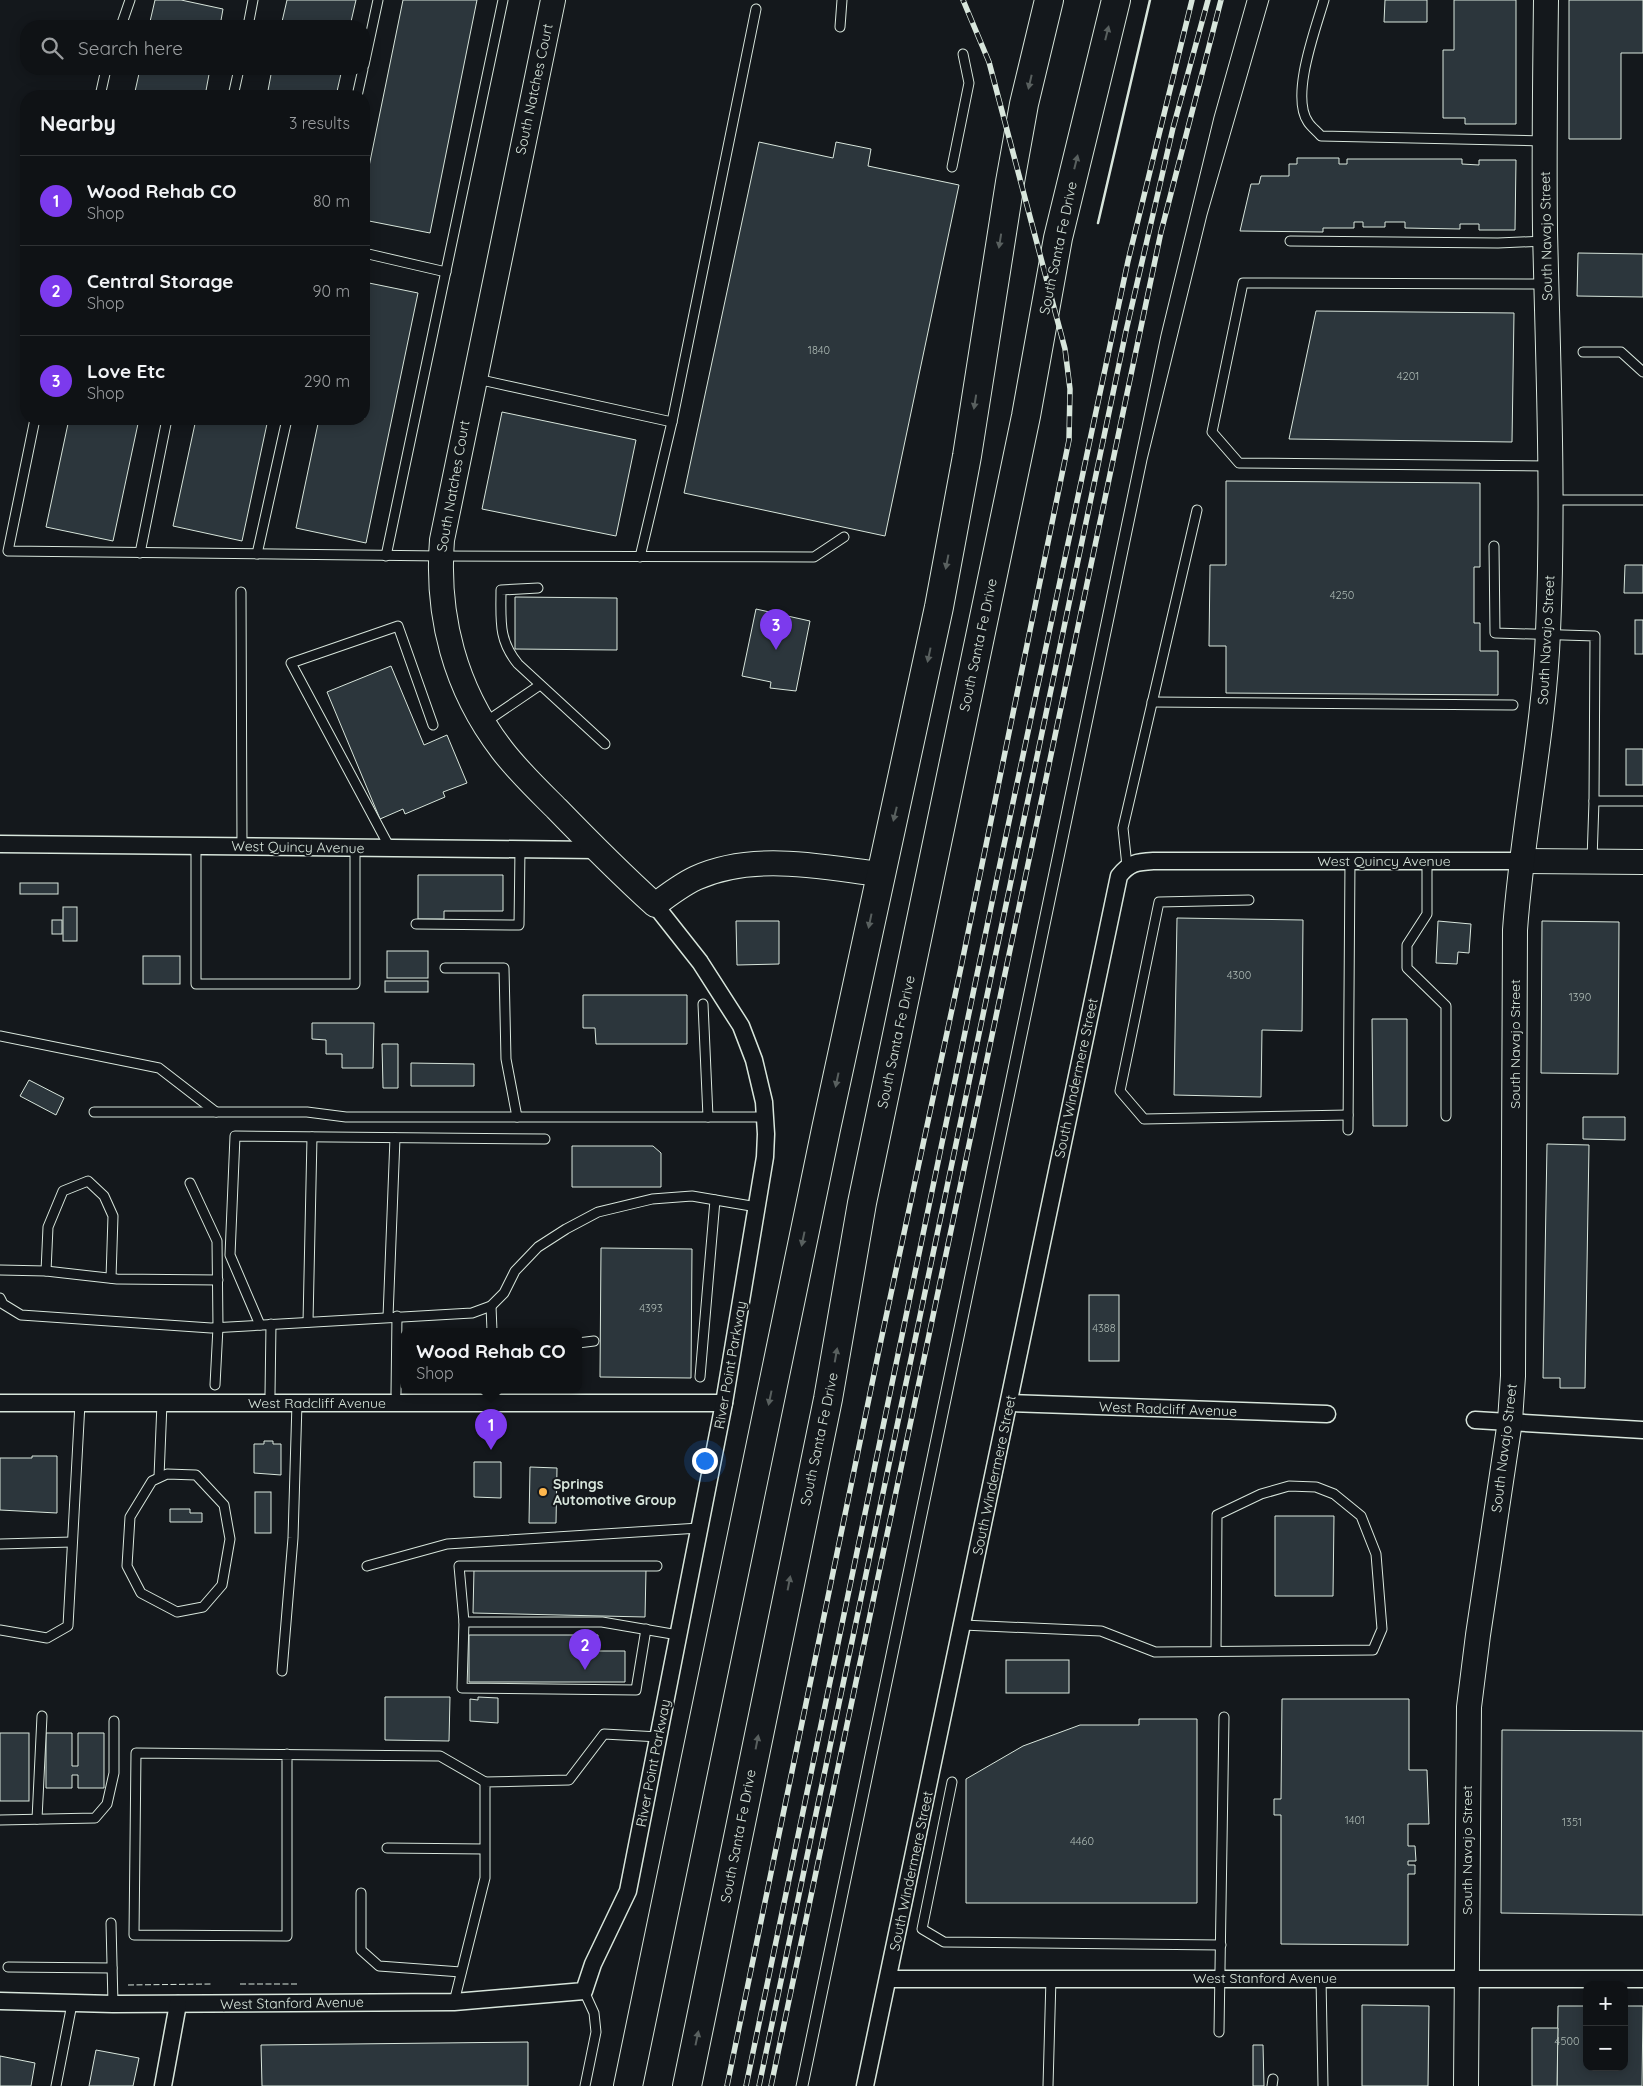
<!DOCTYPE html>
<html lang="en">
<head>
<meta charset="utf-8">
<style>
	body { margin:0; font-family:Quicksand,sans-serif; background:#181b1e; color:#f1f3f6 }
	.controls { position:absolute; right:15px; bottom:15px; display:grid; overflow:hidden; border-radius:10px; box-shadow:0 2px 12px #0003 }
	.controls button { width:45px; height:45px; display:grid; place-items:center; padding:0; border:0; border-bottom:1px solid #2f3234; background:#0f1215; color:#f1f3f6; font:25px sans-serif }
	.you { position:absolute; left:704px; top:1460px; width:18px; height:18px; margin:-12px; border:4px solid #fff; border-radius:50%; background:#1a73e8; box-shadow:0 0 0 8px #1a73e833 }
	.badge { display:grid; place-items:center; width:32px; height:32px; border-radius:50%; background:#7c3aed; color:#fff; font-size:16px; font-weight:700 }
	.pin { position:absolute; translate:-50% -41px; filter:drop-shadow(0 1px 2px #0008) }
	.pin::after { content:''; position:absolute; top:26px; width:18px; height:15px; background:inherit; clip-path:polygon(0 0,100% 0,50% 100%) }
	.popup { position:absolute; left:400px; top:1328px; width:182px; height:65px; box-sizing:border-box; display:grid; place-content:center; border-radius:10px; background:#0f1215; filter:drop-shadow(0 1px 4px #0005); font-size:16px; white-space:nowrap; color:#9b9ea0 }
	.popup b { font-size:19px; color:#f1f3f6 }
	.popup::after { content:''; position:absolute; left:50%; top:100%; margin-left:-10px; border:10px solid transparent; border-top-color:#0f1215 }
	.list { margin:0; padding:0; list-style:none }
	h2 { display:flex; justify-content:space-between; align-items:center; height:65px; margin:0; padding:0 20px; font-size:21px }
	h2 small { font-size:16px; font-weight:400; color:#9b9ea0 }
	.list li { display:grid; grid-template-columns:32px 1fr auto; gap:15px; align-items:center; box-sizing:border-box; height:90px; padding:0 20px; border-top:1px solid #2f3234 }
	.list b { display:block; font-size:19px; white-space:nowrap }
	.list p { margin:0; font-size:16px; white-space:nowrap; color:#9b9ea0 }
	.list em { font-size:16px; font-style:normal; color:#9b9ea0 }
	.icon { flex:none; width:28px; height:28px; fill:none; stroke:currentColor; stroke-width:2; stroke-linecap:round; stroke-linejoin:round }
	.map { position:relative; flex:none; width:1643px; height:2086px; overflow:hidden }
	.search { position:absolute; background:#0f1215; box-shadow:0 2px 12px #0003; left:20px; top:20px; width:350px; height:55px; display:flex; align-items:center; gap:12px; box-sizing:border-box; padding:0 18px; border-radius:20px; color:#9b9ea0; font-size:19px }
	.panel { position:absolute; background:#0f1215; box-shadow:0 2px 12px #0003; left:20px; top:90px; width:350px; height:335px; border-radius:20px }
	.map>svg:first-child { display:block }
	.building { fill:#2c363c; stroke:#d8e6dc }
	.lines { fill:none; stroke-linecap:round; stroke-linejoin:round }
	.lane-casing { stroke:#d8e6dc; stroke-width:11 }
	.street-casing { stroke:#d8e6dc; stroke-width:19 }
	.secondary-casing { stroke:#d8e6dc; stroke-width:26 }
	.highway-casing { stroke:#d8e6dc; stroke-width:30 }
	.lane { stroke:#14181c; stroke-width:9 }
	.street { stroke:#14181c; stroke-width:16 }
	.secondary { stroke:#14181c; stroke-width:24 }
	.highway { stroke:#14181c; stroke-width:28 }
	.tram { stroke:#d8e6dc; stroke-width:1 }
	.rail-casing { stroke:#d8e6dc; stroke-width:5.5 }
	.rail { stroke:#14181c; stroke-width:4; stroke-dasharray:11; stroke-linecap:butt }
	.fence { stroke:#d8e6dc; stroke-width:1; stroke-dasharray:6 2.5; stroke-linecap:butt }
	.wall { stroke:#d8e6dc; stroke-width:2.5 }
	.oneway { fill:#59605f }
	.poi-dot { fill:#ffb74d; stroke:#14181c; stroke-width:2 }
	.labels { text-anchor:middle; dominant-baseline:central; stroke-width:4; stroke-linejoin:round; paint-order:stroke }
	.number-label { font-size:11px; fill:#adbab4 }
	.street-label { font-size:14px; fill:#d8e6dc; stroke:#14181c }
	.poi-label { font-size:14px; font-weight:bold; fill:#d8e6dc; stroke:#14181c; text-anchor:start }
</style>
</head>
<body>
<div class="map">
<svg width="1643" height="2086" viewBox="0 0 1643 2086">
	<rect width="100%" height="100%" fill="#14181c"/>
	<g class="building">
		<path d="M155 0H181L223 9 220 26H149Z"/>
		<path d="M287 0H356L350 26H281Z"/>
		<path d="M403 0H477L430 233 364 220V191Z"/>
		<path d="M1385 0H1427V22H1384Z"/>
		<path d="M1454 0H1516V124H1465V118H1443V50H1454Z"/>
		<path d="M1569 0H1643V53H1621V139H1569Z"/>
		<path d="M140 69H210L205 96H134Z"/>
		<path d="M272 69H342L336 96H267Z"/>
		<path d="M759 142 833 158 836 142 871 149 868 166 959 185 885 536 684 493Z"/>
		<path d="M1297 158H1339V164H1347V159H1462V164L1479 165V160H1516L1515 230H1479V224H1460V229L1405 228V222H1385V227H1363V222H1354V228H1323V232L1240 231 1251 184H1259L1261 176H1289V164H1297Z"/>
		<path d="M1578 253 1643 254V297L1577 296Z"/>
		<path d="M364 282 418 293 366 543 296 528 319 419H364Z"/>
		<path d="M1316 311 1514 313 1512 442 1289 439Z"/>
		<path d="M502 412 636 440 616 536 482 509Z"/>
		<path d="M69 419H139L113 541 46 527Z"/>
		<path d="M196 419H268L242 541 173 526Z"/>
		<path d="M1226 481 1480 483V567H1474V623H1480V651H1498V695L1226 693V646H1209L1210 565H1226Z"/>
		<path d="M1625 565H1643V593H1624Z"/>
		<path d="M515 597 617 598V650L515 649Z"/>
		<path d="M756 609 810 621 796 691 770 688 771 682 742 676Z"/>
		<rect x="1635" y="620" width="8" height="34"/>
		<path d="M391 666 424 745 447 735 467 783 443 792 445 797 405 814 403 809 380 819 327 692Z"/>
		<rect x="1626" y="749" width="17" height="36"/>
		<path d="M418 875H503V911H444V919H418Z"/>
		<rect x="20" y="883" width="38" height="11"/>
		<rect x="63" y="907" width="14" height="34"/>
		<path d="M1177 918 1303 920 1302 1031 1262 1030 1261 1097 1174 1095Z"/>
		<rect x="52" y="920" width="10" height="14"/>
		<path d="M736 921H779V964L737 965Z"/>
		<path d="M1438 921 1471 924 1469 953 1458 952 1457 964 1436 963Z"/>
		<path d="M1542 921 1619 922 1618 1074 1541 1073Z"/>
		<rect x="387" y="951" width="41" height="27"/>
		<rect x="143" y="956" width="37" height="28"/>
		<rect x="385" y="981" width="43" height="11"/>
		<path d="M583 995H687V1044H596L595 1028H583Z"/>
		<path d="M1372 1019H1407V1126H1373Z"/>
		<path d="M312 1023H374L373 1068H342V1054H326V1040L312 1039Z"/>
		<path d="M382 1044H398V1088H383Z"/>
		<path d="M411 1063 474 1064V1086H411Z"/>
		<path d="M29 1080 64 1098 56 1115 20 1096Z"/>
		<path d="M1583 1117H1625V1140L1583 1139Z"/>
		<path d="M1547 1144 1589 1145 1585 1388H1560V1378H1543Z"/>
		<path d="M572 1146H653L661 1153V1187H572Z"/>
		<path d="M601 1248 692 1249 691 1378 600 1377Z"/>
		<rect x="1089" y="1295" width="30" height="66"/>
		<path d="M264 1441H273V1444H281V1475L254 1473V1444H264Z"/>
		<path d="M32 1456H57V1513L0 1510V1458H32Z"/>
		<path d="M474 1462H501V1498L474 1497Z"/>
		<path d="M530 1467 557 1468 556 1523H529Z"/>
		<rect x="255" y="1492" width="16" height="41"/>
		<path d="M170 1509H190V1513H202V1522H170Z"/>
		<path d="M1275 1516H1334L1333 1596H1275Z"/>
		<path d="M474 1569 646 1570 645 1617 473 1613Z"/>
		<path d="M469 1635H598L597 1651H625V1682H469Z"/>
		<rect x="1006" y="1660" width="63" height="33"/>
		<path d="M385 1697H450L449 1741 385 1740Z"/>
		<path d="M478 1697 498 1698V1723L470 1721V1699L478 1700Z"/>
		<path d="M1282 1699H1409V1770H1427L1429 1824H1408V1846H1415L1416 1861H1408V1865H1415V1874H1408V1945L1281 1944V1815H1274V1799H1281Z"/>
		<path d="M1139 1719H1197V1903H966V1779L1023 1746 1080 1725H1139Z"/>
		<path d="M1502 1730 1643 1731V1915L1501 1913Z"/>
		<rect x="0" y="1733" width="29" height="68"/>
		<path d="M46 1733H72V1766H78V1733H104V1788H78V1775H72V1788H46Z"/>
		<path d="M1362 2005 1429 2006 1428 2086H1362Z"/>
		<path d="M1558 2006H1587V2067H1624V2006H1643L1642 2086H1557Z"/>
		<path d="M1532 2028H1558L1557 2086H1532Z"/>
		<path d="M528 2042V2086H262L261 2045Z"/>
		<path d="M1253 2045H1263L1264 2086H1253Z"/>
		<path d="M96 2050 139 2058 133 2086H89Z"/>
		<path d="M0 2056 35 2063 31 2086H0Z"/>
	</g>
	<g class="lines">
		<g class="lane-casing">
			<g id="lane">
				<path d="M1324 0C1316 28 1290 96 1308 122 1311 127 1317 131 1321 136L1544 141"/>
				<path d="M121 26 130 0"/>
				<path d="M248 26 253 0"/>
				<path d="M840 27 842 0"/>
				<path d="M364 65 378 0"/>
				<path d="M100 96 106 69"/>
				<path d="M233 96 239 69"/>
				<path d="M357 96 363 69"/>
				<path d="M952 167 969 83 963 54"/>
				<path d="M1290 241 1498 243 1545 241"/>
				<path d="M364 253 446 272"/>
				<path d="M1546 284 1243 283 1212 432 1239 463 1549 466"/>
				<path d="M1583 352H1621L1643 372"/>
				<path d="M477 379 672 422"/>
				<path d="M35 419 8 551 441 556 814 557 844 537"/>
				<path d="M1550 500H1643"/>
				<path d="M1494 546 1495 633 1595 636 1594 801H1643"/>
				<path d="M140 553 167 419"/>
				<path d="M257 554 287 419"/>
				<path d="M386 556 503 0"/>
				<path d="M640 557 672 422 756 9"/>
				<path d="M538 588 501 590C501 620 498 640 518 664L605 744"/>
				<path d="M241 592 242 846"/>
				<path d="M1152 702 1513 705"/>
				<path d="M484 723 540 685"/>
				<path d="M196 846V984H355V848"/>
				<path d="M390 848 291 663 398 626 433 725"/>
				<path d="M1592 860 1594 801"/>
				<path d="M1427 861V914L1407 945V968L1446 1006V1116"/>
				<path d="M1127 866 1123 828 1197 510"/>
				<path d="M1249 900 1159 902 1120 1091 1144 1119 1348 1115"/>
				<path d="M416 924 519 925 520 849"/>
				<path d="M445 968H504L506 1059 517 1117"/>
				<path d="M703 1004 708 1117"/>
				<path d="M0 1036 159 1068 216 1112"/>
				<path d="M94 1112H307L346 1117H766"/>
				<path d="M1348 1130 1350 861"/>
				<path d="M190 1183 217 1241 218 1327 215 1385"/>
				<path d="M0 1270 46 1271 117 1279 218 1280"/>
				<path d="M46 1271 48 1227 63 1191 88 1181 104 1196 113 1216 111 1278"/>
				<path d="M0 1298 3 1304 21 1315 211 1328 472 1313 491 1306 504 1293 515 1271 538 1247 566 1229 598 1212 652 1199 692 1196 757 1207"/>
				<path d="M491 1306 492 1331"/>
				<path d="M388 1317 395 1138"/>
				<path d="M308 1322 312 1137"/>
				<path d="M260 1325 230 1255 235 1136 545 1139"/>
				<path d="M578 1343 594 1341"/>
				<path d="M700 1377 715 1200"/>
				<path d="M396 1393 397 1316"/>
				<path d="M270 1394 271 1324"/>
				<path d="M167 1474 196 1475 224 1505 230 1539 222 1585 203 1607 177 1612 141 1593 127 1566 130 1517 152 1481Z"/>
				<path d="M159 1477 162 1403"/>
				<path d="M0 1544 72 1542"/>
				<path d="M367 1566 447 1544 699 1528"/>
				<path d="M464 1622H602L678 1635"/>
				<path d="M963 1625 1101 1631 1155 1652 1373 1650 1382 1629 1376 1554 1361 1516 1334 1494 1316 1487 1289 1486 1261 1494 1217 1515 1216 1651"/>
				<path d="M646 1629 636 1690 462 1688 464 1622 459 1566H657"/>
				<path d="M0 1630 47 1638 68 1626 80 1403"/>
				<path d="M282 1671 293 1538 297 1403"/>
				<path d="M287 1754V1936L134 1935 136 1753 440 1756 485 1782"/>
				<path d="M952 1782 922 1929 944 1942 1221 1945"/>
				<path d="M37 1819 42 1716"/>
				<path d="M0 1820 95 1818 107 1804 114 1773V1721"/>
				<path d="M387 1848 484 1849"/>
				<path d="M361 1893V1950L379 1966 461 1972"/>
				<path d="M111 1923 113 2004"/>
				<path d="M8 1967 112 1968"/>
				<path d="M1321 1978 1323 2086"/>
				<path d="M584 1991 594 2013 596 2032 585 2086"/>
				<path d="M454 2002 485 1878V1782L569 1780 604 1734 659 1737"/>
				<path d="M1219 2032 1224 1717"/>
				<path d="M56 2086 72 2004"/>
				<path d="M1048 2086 1051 1978"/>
				<path d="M1272 2086 1273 2079"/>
			</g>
		</g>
		<g class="street-casing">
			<g id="street">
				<path d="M0 844 597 850"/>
				<path d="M0 1403H724"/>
				<path d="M1009 1403 1327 1414"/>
				<path d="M1475 1420 1643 1430"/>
				<path d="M888 1979H1643"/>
				<path d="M0 2001 113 2004 454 2002 584 1991 593 1964 628 1891 724 1403 765 1157 766 1134 764 1102 754 1060 741 1026 700 962 655 905"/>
				<path d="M163 2086 178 2004"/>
				<path d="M865 2086 1119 876C1130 862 1138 862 1155 861H1522"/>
			</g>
		</g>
		<g class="secondary-casing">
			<g id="secondary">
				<path d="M553 0 442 540C436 616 455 689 502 750 518 771 538 790 557 809 589 842 621 874 655 905 668 895 681 885 696 878 753 852 821 867 880 874"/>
				<path d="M1522 861 1643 862"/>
				<path d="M1466 2086 1469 1707 1478 1635 1510 1421 1513 1376 1515 930C1522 831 1544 733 1548 632 1554 498 1548 364 1545 230 1544 153 1545 77 1546 0"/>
			</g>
		</g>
		<g class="highway-casing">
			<g id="highway">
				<path d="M628 2086 826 1129 939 607 967 456 1010 182 1024 104 1049 0"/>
				<path d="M687 2086 828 1399 862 1203 1026 416 1058 238 1116 0"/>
			</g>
		</g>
		<use href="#lane" class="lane"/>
		<use href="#street" class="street"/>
		<use href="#secondary" class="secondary"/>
		<use href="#highway" class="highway"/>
		<g class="tram">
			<path d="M796 2086 1161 335 1214 117 1247 0"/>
			<path d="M808 2086 1147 460 1207 215 1269 0"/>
		</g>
		<g class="rail-casing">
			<g id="rail">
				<path d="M727 2086 880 1345 960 972 1069 440 1070 389 1065 349 989 62 963 0"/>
				<path d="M746 2086 1001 859 1128 261 1192 0"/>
				<path d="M759 2086 1126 331 1173 128 1208 0"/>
				<path d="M771 2086 1161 232 1221 0"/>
			</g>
		</g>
		<use href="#rail" class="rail"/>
		<g class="fence">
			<path d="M240 1984H299"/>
			<path d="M128 1985 211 1984"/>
		</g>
		<path class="wall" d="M1098 223 1150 0"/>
	</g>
	<defs><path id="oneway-solid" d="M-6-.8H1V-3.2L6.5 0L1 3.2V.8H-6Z" transform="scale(1.25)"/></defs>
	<g class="oneway">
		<use href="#oneway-solid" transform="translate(1107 33) rotate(-76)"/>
		<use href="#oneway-solid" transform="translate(1030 82) rotate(103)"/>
		<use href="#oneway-solid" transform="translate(1076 162) rotate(-76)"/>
		<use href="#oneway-solid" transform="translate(1000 241) rotate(99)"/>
		<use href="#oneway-solid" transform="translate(975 402) rotate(99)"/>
		<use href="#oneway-solid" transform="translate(947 562) rotate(101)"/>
		<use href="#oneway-solid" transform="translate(929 655) rotate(102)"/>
		<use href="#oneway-solid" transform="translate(895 814) rotate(104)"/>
		<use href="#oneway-solid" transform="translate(870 921) rotate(102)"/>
		<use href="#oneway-solid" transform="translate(837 1080) rotate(102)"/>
		<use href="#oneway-solid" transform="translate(803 1239) rotate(102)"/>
		<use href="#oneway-solid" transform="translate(836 1355) rotate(-80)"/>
		<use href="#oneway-solid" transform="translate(770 1398) rotate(102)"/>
		<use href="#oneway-solid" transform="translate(789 1583) rotate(-79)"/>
		<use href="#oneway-solid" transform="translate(757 1742) rotate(-79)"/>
		<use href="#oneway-solid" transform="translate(697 2038) rotate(-78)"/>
	</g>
	<circle class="poi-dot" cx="543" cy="1492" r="5"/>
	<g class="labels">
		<g class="number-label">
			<text x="819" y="350">1840</text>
			<text x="1408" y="376">4201</text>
			<text x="1342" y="595">4250</text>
			<text x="1239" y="975">4300</text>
			<text x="1580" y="997">1390</text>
			<text x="651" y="1308">4393</text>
			<text x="1104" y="1328">4388</text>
			<text x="1355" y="1820">1401</text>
			<text x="1572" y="1822">1351</text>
			<text x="1082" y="1841">4460</text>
			<text x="1567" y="2041">4500</text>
		</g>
		<g class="street-label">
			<text transform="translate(534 89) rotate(-78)">South Natches Court</text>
			<text transform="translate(1546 236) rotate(-91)">South Navajo Street</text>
			<text transform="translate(1058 248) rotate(-78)">South Santa Fe Drive</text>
			<text transform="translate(453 486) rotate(-80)">South Natches Court</text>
			<text transform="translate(1546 640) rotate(-87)">South Navajo Street</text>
			<text transform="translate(978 645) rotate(-78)">South Santa Fe Drive</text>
			<text transform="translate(298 847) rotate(1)">West Quincy Avenue</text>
			<text x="1384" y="861">West Quincy Avenue</text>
			<text transform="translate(896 1042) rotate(-78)">South Santa Fe Drive</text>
			<text transform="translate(1515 1044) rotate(-90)">South Navajo Street</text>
			<text transform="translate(1076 1078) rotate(-78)">South Windermere Street</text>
			<text transform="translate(730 1365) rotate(-80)">River Point Parkway</text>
			<text x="317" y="1403">West Radcliff Avenue</text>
			<text transform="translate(1168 1409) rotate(2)">West Radcliff Avenue</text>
			<text transform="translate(819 1439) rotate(-78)">South Santa Fe Drive</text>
			<text transform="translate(1504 1448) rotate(-83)">South Navajo Street</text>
			<text transform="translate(994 1475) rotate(-78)">South Windermere Street</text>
			<text transform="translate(653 1763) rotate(-79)">River Point Parkway</text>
			<text transform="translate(738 1836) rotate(-79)">South Santa Fe Drive</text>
			<text transform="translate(1467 1850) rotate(-90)">South Navajo Street</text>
			<text transform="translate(911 1871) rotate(-78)">South Windermere Street</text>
			<text x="1265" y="1978">West Stanford Avenue</text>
			<text transform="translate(292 2003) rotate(-1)">West Stanford Avenue</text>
		</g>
		<g class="poi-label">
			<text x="553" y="1484">Springs<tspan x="553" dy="16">Automotive Group</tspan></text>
		</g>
	</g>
</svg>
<div class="controls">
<button>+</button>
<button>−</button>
</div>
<div class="you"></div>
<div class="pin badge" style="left:491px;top:1450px">1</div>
<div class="popup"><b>Wood Rehab CO</b>Shop</div>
<div class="pin badge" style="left:585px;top:1670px">2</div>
<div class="pin badge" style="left:776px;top:650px">3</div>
<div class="search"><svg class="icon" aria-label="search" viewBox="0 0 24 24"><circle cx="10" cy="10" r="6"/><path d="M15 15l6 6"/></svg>Search here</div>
<section class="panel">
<h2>Nearby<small>3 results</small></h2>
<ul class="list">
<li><span class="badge">1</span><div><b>Wood Rehab CO</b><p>Shop</p></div><em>80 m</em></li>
<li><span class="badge">2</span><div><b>Central Storage</b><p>Shop</p></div><em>90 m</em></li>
<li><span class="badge">3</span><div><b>Love Etc</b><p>Shop</p></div><em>290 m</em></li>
</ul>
</section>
</div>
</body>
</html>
